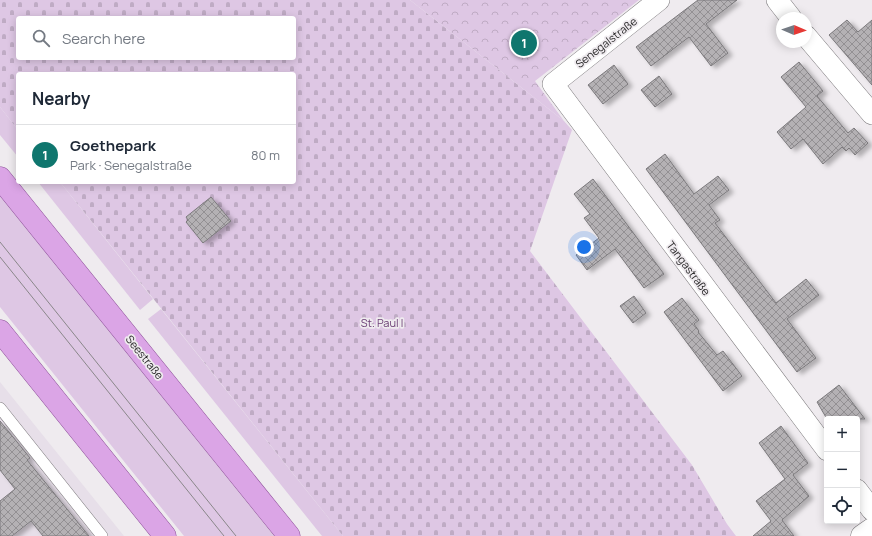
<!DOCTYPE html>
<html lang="en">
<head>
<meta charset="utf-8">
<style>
	body { margin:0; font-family:Manrope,sans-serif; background:#f2f2f3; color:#1f2937 }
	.controls { position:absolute; right:12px; bottom:12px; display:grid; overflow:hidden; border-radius:4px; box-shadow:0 2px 10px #0003 }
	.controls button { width:36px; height:36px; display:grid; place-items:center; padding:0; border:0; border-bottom:1px solid #e0e1e3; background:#fff; color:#1f2937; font:20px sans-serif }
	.compass { position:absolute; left:776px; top:12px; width:36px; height:36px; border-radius:50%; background:#fff; box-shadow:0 2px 10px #0003; rotate:92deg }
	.you { position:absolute; left:584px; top:247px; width:14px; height:14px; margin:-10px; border:3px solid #fff; border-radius:50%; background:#1a73e8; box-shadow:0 0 0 6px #1a73e833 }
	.badge { display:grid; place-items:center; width:26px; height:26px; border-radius:50%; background:#0f766e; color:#fff; font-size:13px; font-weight:700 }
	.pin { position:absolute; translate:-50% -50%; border:2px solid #fff; box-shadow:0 1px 4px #0006 }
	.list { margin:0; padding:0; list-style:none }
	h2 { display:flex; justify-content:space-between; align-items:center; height:52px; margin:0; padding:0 16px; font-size:17px }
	h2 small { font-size:13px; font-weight:400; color:#747a83 }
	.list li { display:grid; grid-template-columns:26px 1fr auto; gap:12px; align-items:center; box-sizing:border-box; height:60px; padding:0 16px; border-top:1px solid #e0e1e3 }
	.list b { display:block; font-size:15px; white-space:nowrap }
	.list p { margin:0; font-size:13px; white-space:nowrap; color:#747a83 }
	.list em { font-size:13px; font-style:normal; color:#747a83 }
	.icon { flex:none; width:22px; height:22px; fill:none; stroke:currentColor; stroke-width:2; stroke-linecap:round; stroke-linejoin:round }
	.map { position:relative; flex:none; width:872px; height:536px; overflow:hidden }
	.search { position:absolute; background:#fff; box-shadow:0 2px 10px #0003; left:16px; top:16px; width:280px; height:44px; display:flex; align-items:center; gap:10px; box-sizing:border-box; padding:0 14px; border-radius:4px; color:#747a83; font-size:15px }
	.panel { position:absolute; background:#fff; box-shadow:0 2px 10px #0003; left:16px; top:72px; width:280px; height:112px; border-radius:4px }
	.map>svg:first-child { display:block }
	.built { fill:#e7dfe9 }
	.green { fill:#dec7e4 }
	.cemetery { fill:url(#cemetery-stones); fill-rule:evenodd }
	.park { fill:url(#park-crowns) }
	.building { fill:url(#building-cross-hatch); stroke:#7b797c; filter:url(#shadow) }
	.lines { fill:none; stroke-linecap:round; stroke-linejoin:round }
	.service-casing { stroke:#7e7b7e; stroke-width:12 }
	.minor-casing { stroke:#7e7b7e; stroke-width:22 }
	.tertiary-casing { stroke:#7e7b7e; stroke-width:23 }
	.primary-casing { stroke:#8e539a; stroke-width:23 }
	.service { stroke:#fff; stroke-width:11 }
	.minor { stroke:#fff; stroke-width:21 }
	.tertiary { stroke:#fff; stroke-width:22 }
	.primary { stroke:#dba5e6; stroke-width:22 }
	.tram { stroke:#8a878a; stroke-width:1 }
	.labels { text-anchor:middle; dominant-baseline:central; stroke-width:3.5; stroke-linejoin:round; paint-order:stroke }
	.street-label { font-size:11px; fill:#2c2b2c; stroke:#efebef }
	.park-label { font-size:11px; fill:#6d4077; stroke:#efebef }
</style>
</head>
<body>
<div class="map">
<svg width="872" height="536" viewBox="0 0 872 536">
	<defs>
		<pattern id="cemetery-stones" width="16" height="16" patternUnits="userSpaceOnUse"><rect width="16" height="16" fill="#dec7e4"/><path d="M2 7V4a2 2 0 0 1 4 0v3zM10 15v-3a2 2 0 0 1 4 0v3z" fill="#bfabc4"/></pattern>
		<pattern id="park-crowns" width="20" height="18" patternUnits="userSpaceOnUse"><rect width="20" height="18" fill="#dec7e4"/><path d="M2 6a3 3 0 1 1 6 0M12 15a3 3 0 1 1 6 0" fill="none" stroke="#bfabc4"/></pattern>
		<pattern id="building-cross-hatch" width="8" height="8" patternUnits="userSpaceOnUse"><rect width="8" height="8" fill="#b4b1b4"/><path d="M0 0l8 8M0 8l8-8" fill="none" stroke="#939093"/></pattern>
		<filter id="shadow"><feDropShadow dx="4.5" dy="2.5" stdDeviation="2" flood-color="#0004"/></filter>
	</defs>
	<rect width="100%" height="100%" fill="#efebef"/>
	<path class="built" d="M0 382 124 536H0Z"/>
	<g class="green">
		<path d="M0 107 18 130V157L0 135Z"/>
		<path d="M38 182H60L153 299 140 310Z"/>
		<path d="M0 195 274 536H184L0 307Z"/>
		<path d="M161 309 343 536H322L148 319Z"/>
	</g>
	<path class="cemetery" d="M0 0H410L564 121 572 130 530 251 692 465 727 524 736 536H343L60 182H294V74H18V130L0 107ZM18 18H294V58H18Z"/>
	<path class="park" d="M410 0H639L535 81 564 121Z"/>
	<g class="building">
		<path d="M698 0H737L706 24 728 53 711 66 689 37 651 66 636 47Z"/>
		<path d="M847 20 858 32 872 20V85L829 35Z"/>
		<path d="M799 62 823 91 817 96 848 133 854 128 868 143 855 155 849 148 846 151 842 147 823 164 803 139 791 149 777 132 806 107 781 77Z"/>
		<path d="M614 65 628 84 603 104 588 85Z"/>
		<path d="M659 76 672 94 655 107 641 90Z"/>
		<path d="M665 154 694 194 718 176 729 190 709 205 720 220 715 223 776 303 806 279 819 295 787 319 816 358 797 372 646 169Z"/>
		<path d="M593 179 664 274 644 288 615 249 587 270 576 255 599 238 584 218 590 214 574 194Z"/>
		<path d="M211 197 231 221 203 243 186 222 188 220 186 217Z"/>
		<path d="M634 296 646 313 633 323 620 306Z"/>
		<path d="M682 298 699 320 694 324 699 331 698 332 717 355 723 351 742 376 723 391 664 312Z"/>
		<path d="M839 385 865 419H827L817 402Z"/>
		<path d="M0 421 30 458 27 460 89 536H43L31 521 12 536H0V501L15 489 0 470Z"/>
		<path d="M781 426 808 463 793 475 809 496 782 520 794 536H753L771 521 756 501 785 479 759 443Z"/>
	</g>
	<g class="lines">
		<g class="service-casing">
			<path id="service" d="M0 408 102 536"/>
		</g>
		<g class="minor-casing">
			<g id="minor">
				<path d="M659 0 553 84 827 450"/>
				<path d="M777 0 791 18"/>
				<path d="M806 36 872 114"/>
				<path d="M857 490 872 510"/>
			</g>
		</g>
		<g class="tertiary-casing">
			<path id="tertiary" d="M862 536 872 529"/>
		</g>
		<g class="primary-casing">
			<g id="primary">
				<path d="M0 178 289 536"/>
				<path d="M0 331 165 536"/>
			</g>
		</g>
		<use href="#service" class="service"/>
		<use href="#minor" class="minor"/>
		<use href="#tertiary" class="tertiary"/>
		<use href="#primary" class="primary"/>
		<g class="tram">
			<path d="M0 242 236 536"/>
			<path d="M0 257 224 536"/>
		</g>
	</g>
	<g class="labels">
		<g class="street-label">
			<text transform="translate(606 42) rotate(-38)">Senegalstraße</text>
			<text transform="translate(689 268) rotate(53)">Tangastraße</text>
			<text transform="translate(145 357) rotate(51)">Seestraße</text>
		</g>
		<g class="park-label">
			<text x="382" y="322">St. Paul I</text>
		</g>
	</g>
</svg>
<div class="controls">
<button>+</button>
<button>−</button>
<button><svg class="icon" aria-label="locate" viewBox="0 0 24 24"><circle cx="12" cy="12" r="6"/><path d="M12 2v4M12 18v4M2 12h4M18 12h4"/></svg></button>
</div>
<svg class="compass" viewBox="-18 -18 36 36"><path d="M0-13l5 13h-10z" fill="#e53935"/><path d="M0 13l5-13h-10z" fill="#747a83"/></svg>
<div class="you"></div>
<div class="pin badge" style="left:524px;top:43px">1</div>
<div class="search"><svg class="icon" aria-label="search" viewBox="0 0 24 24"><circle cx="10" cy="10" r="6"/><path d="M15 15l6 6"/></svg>Search here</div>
<section class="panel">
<h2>Nearby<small></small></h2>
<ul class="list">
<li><span class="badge">1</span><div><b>Goethepark</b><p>Park · Senegalstraße</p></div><em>80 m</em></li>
</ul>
</section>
</div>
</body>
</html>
